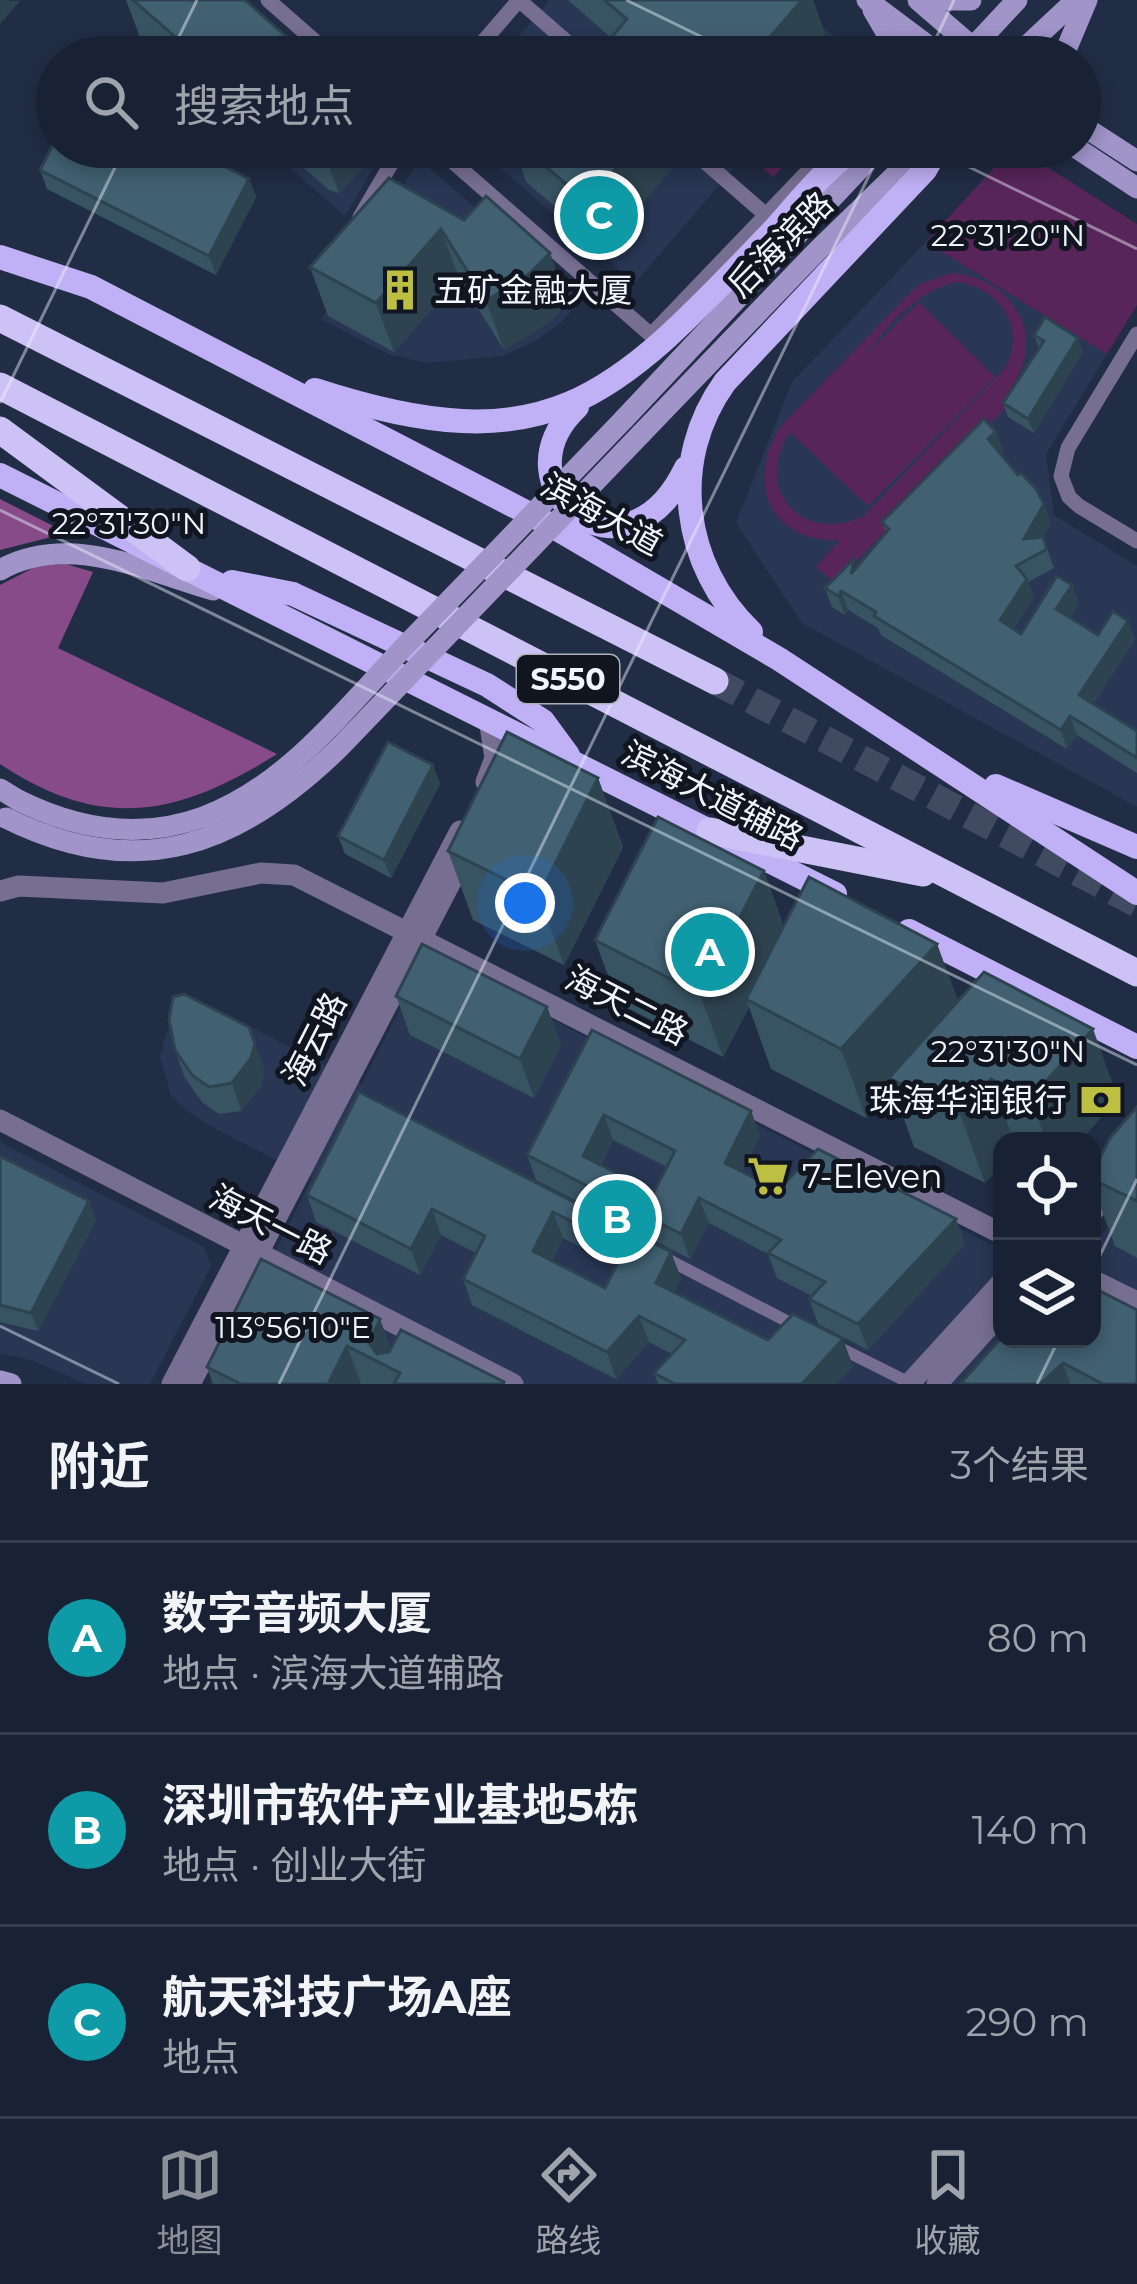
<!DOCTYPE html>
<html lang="zh">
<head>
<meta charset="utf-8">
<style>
	body { margin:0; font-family:Montserrat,"Noto Sans SC",sans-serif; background:#262f40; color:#f1f3f6 }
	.controls { position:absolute; right:36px; bottom:36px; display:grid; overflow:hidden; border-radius:24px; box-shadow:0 6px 18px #0003 }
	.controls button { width:108px; height:108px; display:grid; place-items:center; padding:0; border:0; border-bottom:3px solid #373f4f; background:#192234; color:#f1f3f6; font:60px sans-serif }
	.you { position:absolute; left:525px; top:903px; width:42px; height:42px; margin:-30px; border:9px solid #fff; border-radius:50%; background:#1a73e8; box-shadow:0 0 0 18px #1a73e833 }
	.badge { display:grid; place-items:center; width:78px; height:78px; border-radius:50%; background:#8c9099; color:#fff; font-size:39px; font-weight:700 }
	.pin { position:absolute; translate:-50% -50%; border:6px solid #fff; box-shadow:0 3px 12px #0006 }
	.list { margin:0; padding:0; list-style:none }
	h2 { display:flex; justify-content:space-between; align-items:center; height:156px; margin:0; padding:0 48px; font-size:51px }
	h2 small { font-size:39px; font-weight:400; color:#9fa4ac }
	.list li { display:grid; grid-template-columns:78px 1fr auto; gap:36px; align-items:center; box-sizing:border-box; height:192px; padding:0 48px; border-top:3px solid #373f4f }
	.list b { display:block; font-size:45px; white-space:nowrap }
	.list p { margin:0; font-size:39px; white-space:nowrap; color:#9fa4ac }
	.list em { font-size:39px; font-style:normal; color:#9fa4ac }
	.icon { flex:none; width:66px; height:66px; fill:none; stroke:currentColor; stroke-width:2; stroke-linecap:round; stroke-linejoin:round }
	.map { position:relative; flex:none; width:1137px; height:1384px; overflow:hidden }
	.search { position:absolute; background:#192234; box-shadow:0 6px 18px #0003; left:36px; right:36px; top:36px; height:132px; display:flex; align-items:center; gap:30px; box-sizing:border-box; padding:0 42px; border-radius:66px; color:#9fa4ac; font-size:45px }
	.sheet { height:732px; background:#192234 }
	nav { display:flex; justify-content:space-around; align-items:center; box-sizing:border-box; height:168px; border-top:3px solid #373f4f; background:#192234; font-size:33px; color:#9fa4ac }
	nav a { display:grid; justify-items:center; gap:6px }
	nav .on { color:#8c9099 }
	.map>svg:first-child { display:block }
	.built { fill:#293754 }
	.green { fill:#57255a; fill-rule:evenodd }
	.forest { fill:#864b88 }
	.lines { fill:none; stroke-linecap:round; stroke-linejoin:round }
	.trunk-tunnel { stroke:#404b61; stroke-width:27; stroke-dasharray:27 14; stroke-linecap:butt }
	.pedestrian { stroke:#776f91; stroke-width:12 }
	.minor { stroke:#776f91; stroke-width:15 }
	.tertiary { stroke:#776f91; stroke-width:21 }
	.secondary { stroke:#a094c9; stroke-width:21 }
	.primary { stroke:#c0b0f5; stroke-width:24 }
	.trunk { stroke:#cdc2f5; stroke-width:27 }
	.secondary-bridge { stroke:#a094c9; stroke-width:21 }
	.wall { fill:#385362; fill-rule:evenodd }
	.shaded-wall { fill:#2e4350 }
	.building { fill:#416072; stroke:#2e4350; stroke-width:3; fill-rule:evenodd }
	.ticks { fill:none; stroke:#f0f5fe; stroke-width:3; stroke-opacity:0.45 }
	.labels { text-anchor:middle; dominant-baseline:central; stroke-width:10; stroke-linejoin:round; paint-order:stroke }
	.shield { fill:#101520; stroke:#adb2bb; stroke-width:3 }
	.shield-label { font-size:30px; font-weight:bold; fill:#f0f5fe }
	.street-label { font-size:33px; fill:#f0f5fe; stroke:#101520 }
	.poi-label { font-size:33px; fill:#f0f5fe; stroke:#101520; text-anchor:start }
	.ticks-label { font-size:30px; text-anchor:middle; fill:#f0f5fe; stroke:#101520; stroke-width:10; stroke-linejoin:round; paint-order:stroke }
</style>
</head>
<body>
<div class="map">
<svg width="1137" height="1384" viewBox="0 0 1137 1384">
	<rect width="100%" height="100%" fill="#212d45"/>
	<g class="built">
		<path d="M550 0H792L842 43 830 57H501Z"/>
		<path d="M266 147H386L345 216Z"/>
		<path d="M475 147H752L635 283Z"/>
		<path d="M419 159 582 300 559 324 534 342 502 356 427 363 388 354 321 319Z"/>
		<path d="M926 242 1107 354 1046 454 1054 515 1137 566V807L802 623 736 523 792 382Z"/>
		<path d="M444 964 1002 1250V1339H1092V1246L1137 1192V1384H210L312 1178 210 1126 187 1111 171 1095 160 1057 166 1034 186 994 362 1084 420 969Z"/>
		<path d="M0 1142 204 1247 211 1266 150 1384H86L34 1361 0 1353Z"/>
	</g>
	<g class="green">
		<path d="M757 147H804L773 177 749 157Z"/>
		<path d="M1025 153 1137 224V305L1107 354 926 242 1001 160Z"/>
		<path d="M952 273C1008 277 1046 330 1015 381L1020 378 1026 387 835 583 816 567 840 540C769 543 744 480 782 425L911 292 922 283ZM958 282C1000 289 1026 326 1006 367L865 515C804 547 751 489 790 432L868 506 995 377 919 302 866 354C889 325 919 288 958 282Z"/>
	</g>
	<g class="forest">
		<path d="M0 499 67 533 0 550Z"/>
		<path d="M66 564 93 572 58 648 277 754C179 816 102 832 0 764V585L37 566Z"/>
	</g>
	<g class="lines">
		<path class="trunk-tunnel" d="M715 681 1137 904"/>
		<g class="pedestrian">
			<path d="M665 1258 796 1326"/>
			<path d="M836 1346 910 1383"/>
		</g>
		<g class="minor">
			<path d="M268 0 333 57"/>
			<path d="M519 0 584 57"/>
			<path d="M470 57 519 0"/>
			<path d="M436 147 651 335 831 147"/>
			<path d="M688 147 766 215"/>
			<path d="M360 217 401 147"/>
			<path d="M1137 334 1068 448 1061 476 1069 497 1079 506 1137 541"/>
		</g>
		<g class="tertiary">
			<path d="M486 782 495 758 489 719"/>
			<path d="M0 891 19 886 163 893 261 873 294 875 1002 1234"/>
			<path d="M0 1120 513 1384"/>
			<path d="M1092 1212 1137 1161"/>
			<path d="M1092 1280 1137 1302"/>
			<path d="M172 1384 460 831"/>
			<path d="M190 1384 469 847"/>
			<path d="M909 1384 1002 1282"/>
			<path d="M937 1384 1002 1312"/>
		</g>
		<g class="secondary">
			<path d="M867 0 943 57"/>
			<path d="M918 0 984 57"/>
			<path d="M941 0H971"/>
			<path d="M873 10 887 34 894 57"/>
			<path d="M964 57 1017 0"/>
			<path d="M1015 57 1076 0"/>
			<path d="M1063 57 1087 0"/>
			<path d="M1080 124 1137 161"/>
			<path d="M1075 147 1137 188"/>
			<path d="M624 419 880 147"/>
			<path d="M641 434 817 251 924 147"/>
			<path d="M0 570C68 532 144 570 213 590"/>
			<path d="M0 789 18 800"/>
			<path d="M0 1381 11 1384"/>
		</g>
		<g class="primary">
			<path d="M0 257 91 287 545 522 779 659 1137 893"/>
			<path d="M315 390C549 466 611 400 768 236 793 210 828 162 860 147"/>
			<path d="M577 407C493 486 625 595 686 468"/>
			<path d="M0 475 835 894"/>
			<path d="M232 582 293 594 487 685 543 721 568 755"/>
			<path d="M751 632C682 566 668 461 725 382L925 170 938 147"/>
			<path d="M996 786 1137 847"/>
			<path d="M909 931 1137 1047"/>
		</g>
		<g class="trunk">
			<path d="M0 318 715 681"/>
			<path d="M0 386 1137 973"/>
			<path d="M0 430 187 568"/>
			<path d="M710 831 923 873"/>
		</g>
		<g class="secondary-bridge">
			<path d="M18 800C76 829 140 840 203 817 288 786 348 705 409 642 481 568 553 493 624 419"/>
			<path d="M6 818C138 884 239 846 340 747L641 434"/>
		</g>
	</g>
	<g class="wall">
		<path d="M126 0H245L309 57H160L141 40Z"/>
		<path d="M568 0H813L826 37 611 38Z"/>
		<path d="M280 147H374L372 158 339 193 329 190Z"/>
		<path d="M514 147H673L678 161 604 248 526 182Z"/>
		<path d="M40 170 249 179 256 197 216 275 47 189Z"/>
		<path d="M389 178 568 303 548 323 504 350 459 278 394 352 328 316 310 267Z"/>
		<path d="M1034 335 1083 352 1034 433 1008 417 1003 403 1039 348Z"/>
		<path d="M996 432 1003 450 1000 453 1051 523 1043 537 1054 568 1028 582 1034 598 1013 629 1021 634 1072 585 1079 604 1070 618 1098 635 1128 621 1135 640 1093 704 1137 731V773L1077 735 1067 749 881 635 878 628 848 610 845 615 832 607 825 588 857 568 886 533 882 522Z"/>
		<path d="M433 765 440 784 391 878 345 854 338 836Z"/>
		<path d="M598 778 623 847 564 965 473 920 448 851Z"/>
		<path d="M764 871 784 927 937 944 958 1001 1118 1098 1080 1141H1002V1164L985 1183 914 1147 893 1088 866 1118 771 1069 749 1007 723 1057 618 1003 595 940Z"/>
		<path d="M396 996 547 1007 561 1045 534 1098 410 1035Z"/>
		<path d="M592 1030 751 1111 760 1136 742 1172 778 1190 956 1219 965 1244 868 1350 818 1324 809 1299 812 1296 777 1278 768 1254 709 1223 690 1259 536 1180 527 1155ZM613 1140 667 1167 654 1192 601 1165Z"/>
		<path d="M175 1050 265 1071 261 1086 241 1111 219 1114 202 1102 185 1078Z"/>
		<path d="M359 1092 681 1278 674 1292 768 1340 853 1366 836 1384H658L654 1373 672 1354 649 1342 616 1379 472 1305 463 1279 476 1253 441 1235 420 1275 316 1222 307 1195ZM563 1238 616 1265 605 1288 552 1261Z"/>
		<path d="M1137 1107V1258L1115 1246 1092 1184V1173Z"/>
		<path d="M0 1156 96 1220 38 1331 0 1322Z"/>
		<path d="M261 1259 390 1349 505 1384H213L207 1367Z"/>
		<path d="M1137 1310V1384H960Z"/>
	</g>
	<g class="shaded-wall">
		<path d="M0 0 20 1 0 24Z"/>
		<path d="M802 0H813L826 37 809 57H753Z"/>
		<path d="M322 147H374L372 158 339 193Z"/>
		<path d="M634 147H673L678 161 604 248 587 202Z"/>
		<path d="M249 179 256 197 216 275 209 256Z"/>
		<path d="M441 229 459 278 394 352 376 303Z"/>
		<path d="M550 253 568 303 548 323 504 350 486 301Z"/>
		<path d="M1078 338 1083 352 1034 433 1028 419Z"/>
		<path d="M996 432 1003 450 995 458 988 439Z"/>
		<path d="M1044 504 1051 523 1031 558 1024 539Z"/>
		<path d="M1027 579 1034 598 1006 639 1000 620Z"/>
		<path d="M1072 585 1079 604 1063 628 1056 609Z"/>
		<path d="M841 591 848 610 845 615 838 596Z"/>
		<path d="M1128 621 1135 640 1086 714 1079 695Z"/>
		<path d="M1070 716 1077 735 1067 749 1061 730Z"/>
		<path d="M433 765 440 784 391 878 384 860Z"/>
		<path d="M598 778 623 847 564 965 539 896Z"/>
		<path d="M764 871 786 933 746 999 749 1007 723 1057 700 994Z"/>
		<path d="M937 944 962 1013 889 1078 893 1088 866 1118 841 1049Z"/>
		<path d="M547 1007 561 1045 534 1098 520 1059Z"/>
		<path d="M1093 1029 1118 1098 1080 1141H1046L1031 1098Z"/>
		<path d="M255 1044 265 1071 261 1086 241 1111 232 1083Z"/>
		<path d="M991 1079 1014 1141H1002V1164L985 1183 960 1114Z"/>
		<path d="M751 1111 760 1136 734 1188 725 1163Z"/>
		<path d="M604 1115 613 1140 592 1181 583 1156Z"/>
		<path d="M699 1198 709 1223 690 1259 681 1234Z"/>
		<path d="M89 1201 96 1220 38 1331 31 1313Z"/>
		<path d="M432 1209 441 1235 420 1275 411 1249Z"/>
		<path d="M553 1212 563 1238 543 1278 533 1251Z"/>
		<path d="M956 1219 965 1244 868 1350 858 1324Z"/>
		<path d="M671 1252 681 1278 665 1309 656 1283Z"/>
		<path d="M639 1316 649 1342 616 1379 607 1352Z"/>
		<path d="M380 1319 395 1360H376L369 1343Z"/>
		<path d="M843 1339 853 1366 836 1384H802Z"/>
		<path d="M347 1346 361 1384H328Z"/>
		<path d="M1063 1363 1070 1384H1040Z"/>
	</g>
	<g class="building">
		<path d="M133 0H245L309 57H198Z"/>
		<path d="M604 0H802L753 57H595L627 19Z"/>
		<path d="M583 49 593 57H577Z"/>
		<path d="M57 137V147H187L249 179 209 256 40 170Z"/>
		<path d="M523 147H634L587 202Z"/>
		<path d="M389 178 464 220 486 196 550 253 530 273 486 301 441 229 376 303 310 267Z"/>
		<path d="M1045 317 1078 338 1028 419 1003 403 1044 341 1034 335Z"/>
		<path d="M984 419 996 432 988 439 1018 475 1021 473 1036 489 1044 504 1024 539 1043 537 1047 549 1016 566 1027 579 1000 620 1021 634 1057 576 1072 585 1056 609 1098 635 1113 611 1128 621 1079 695 1137 731V758L1070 716 1061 730 874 616 876 612 841 591 838 596 825 588 854 559 851 574 889 529 882 522Z"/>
		<path d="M507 732 598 778 539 896 448 851Z"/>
		<path d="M388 742 433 765 384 860 338 836Z"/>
		<path d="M658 817 764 871 700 994 595 940Z"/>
		<path d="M809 877 937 944 841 1049 746 999Z"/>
		<path d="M422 944 547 1007 520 1059 396 996Z"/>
		<path d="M984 972 1093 1029 1031 1098 991 1079 960 1114 889 1078Z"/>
		<path d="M184 994 249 1027 255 1044 251 1058 232 1083 209 1087 192 1075 175 1050 169 1020 173 997Z"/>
		<path d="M592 1030 751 1111 725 1163 778 1190 818 1149 956 1219 858 1324 809 1299 825 1282 768 1253 781 1240 699 1198 681 1234 527 1155ZM604 1115 675 1151 654 1192 583 1156Z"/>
		<path d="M359 1092 671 1252 656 1283 768 1340 793 1314 843 1339 802 1384H675L654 1373 685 1340 639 1316 607 1352 463 1279 485 1236 432 1209 411 1249 307 1195ZM553 1212 625 1248 605 1288 533 1251Z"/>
		<path d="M1137 1107V1201L1092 1179V1173L1110 1138Z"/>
		<path d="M0 1156 89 1201 31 1313 0 1305Z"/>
		<path d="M261 1259 380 1319 369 1343 377 1354 389 1352 401 1330 504 1382 503 1384H394L400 1373 347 1346 328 1384H241L207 1367Z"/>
		<path d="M1092 1287 1137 1310V1384H1103L1063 1363 1040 1384H960L1002 1337V1339H1092Z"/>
	</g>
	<path class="ticks" d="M626 0 743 57M169 57 197 0M927 57 954 0M928 147 1137 249M0 403 125 147M0 510 1137 1065M1092 1272 1137 1179M0 1326 119 1384M279 1384 883 147M1037 1384 1059 1339"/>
	<defs>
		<g id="building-bare" transform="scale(3.24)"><path d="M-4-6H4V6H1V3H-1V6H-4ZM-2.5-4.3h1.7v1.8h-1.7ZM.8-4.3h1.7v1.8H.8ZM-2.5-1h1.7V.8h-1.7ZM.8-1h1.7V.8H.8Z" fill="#bdbf43" stroke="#101520" stroke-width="2.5" paint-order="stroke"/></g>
		<g id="bank-bare" transform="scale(3.24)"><path d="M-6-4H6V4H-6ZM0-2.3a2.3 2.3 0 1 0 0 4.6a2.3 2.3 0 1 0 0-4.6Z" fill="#bdbf43" stroke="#101520" stroke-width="2.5" paint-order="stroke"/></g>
		<g id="supermarket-bare" transform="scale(3.24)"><path d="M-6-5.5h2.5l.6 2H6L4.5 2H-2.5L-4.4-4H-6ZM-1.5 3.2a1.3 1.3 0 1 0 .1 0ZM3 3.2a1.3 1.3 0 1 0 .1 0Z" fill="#bdbf43" stroke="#101520" stroke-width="2.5" paint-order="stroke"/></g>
	</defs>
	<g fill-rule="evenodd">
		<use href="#building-bare" x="400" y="290"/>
		<use href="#bank-bare" x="1101" y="1100"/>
		<use href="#supermarket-bare" x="768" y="1176"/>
	</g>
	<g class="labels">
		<rect class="shield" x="517" y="655" width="102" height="48" rx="9"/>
		<g class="shield-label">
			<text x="568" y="679">S550</text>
		</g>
		<g class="street-label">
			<text transform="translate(780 244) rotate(-45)">后海滨路</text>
			<text transform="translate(602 514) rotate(29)">滨海大道</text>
			<text transform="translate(713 795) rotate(27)">滨海大道辅路</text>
			<text transform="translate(627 1005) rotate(27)">海天二路</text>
			<text transform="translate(314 1039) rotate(-63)">海云路</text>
			<text transform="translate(271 1224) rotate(27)">海天一路</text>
		</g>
		<g class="poi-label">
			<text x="434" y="290">五矿金融大厦</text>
			<text x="1067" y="1100" text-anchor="end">珠海华润银行</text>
			<text x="802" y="1176">7-Eleven</text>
		</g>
	</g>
	<g class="ticks-label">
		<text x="1008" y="246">22°31'20"N</text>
		<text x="129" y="534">22°31'30"N</text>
		<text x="1008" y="1062">22°31'30"N</text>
		<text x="293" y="1338">113°56'10"E</text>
	</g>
</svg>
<div class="controls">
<button><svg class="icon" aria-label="locate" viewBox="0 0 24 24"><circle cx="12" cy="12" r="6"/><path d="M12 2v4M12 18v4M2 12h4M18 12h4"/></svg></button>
<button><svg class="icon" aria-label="layers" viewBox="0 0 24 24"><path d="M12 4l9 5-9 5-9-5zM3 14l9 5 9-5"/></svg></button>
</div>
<div class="you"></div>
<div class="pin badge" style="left:710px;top:952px;background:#0f9aa8">A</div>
<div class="pin badge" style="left:617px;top:1219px;background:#0f9aa8">B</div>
<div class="pin badge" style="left:599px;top:215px;background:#0f9aa8">C</div>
<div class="search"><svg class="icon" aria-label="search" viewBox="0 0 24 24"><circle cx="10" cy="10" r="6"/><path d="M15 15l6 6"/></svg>搜索地点</div>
</div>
<section class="sheet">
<h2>附近<small>3个结果</small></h2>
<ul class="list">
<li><span class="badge" style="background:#0f9aa8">A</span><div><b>数字音频大厦</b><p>地点 · 滨海大道辅路</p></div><em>80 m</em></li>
<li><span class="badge" style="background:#0f9aa8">B</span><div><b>深圳市软件产业基地5栋</b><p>地点 · 创业大街</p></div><em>140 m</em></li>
<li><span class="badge" style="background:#0f9aa8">C</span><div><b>航天科技广场A座</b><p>地点</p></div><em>290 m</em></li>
</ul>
</section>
<nav>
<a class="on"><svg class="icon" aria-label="map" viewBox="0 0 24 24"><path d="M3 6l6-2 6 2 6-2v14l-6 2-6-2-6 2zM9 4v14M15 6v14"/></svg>地图</a>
<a><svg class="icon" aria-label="directions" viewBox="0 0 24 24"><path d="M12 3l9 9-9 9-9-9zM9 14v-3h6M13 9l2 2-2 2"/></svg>路线</a>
<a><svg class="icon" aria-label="saved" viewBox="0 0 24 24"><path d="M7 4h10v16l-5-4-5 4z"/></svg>收藏</a>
</nav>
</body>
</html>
